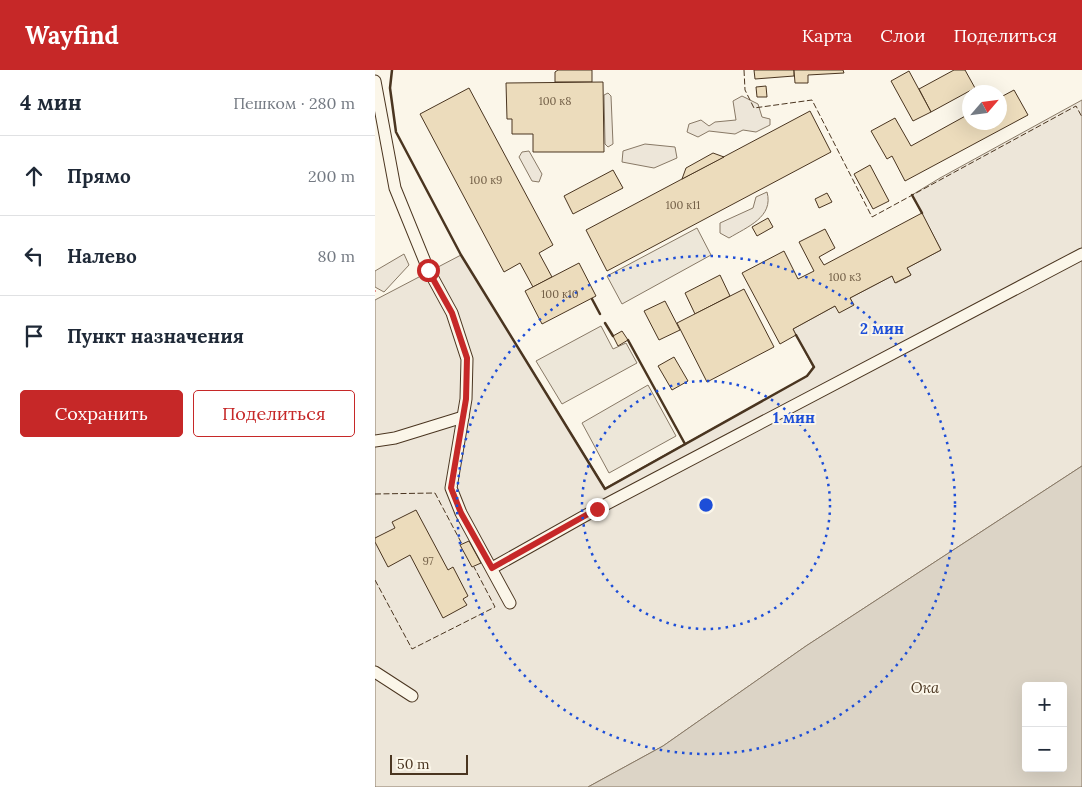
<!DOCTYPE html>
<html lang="ru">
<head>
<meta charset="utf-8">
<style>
	body { margin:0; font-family:Lora,serif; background:#f2f2f3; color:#1f2937 }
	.controls { position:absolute; right:15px; bottom:15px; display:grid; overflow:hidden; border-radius:5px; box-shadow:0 5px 20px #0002 }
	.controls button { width:45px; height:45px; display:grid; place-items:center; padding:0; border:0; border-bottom:1px solid #e0e1e3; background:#fff; color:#1f2937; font:25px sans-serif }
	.compass { position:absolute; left:587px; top:15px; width:45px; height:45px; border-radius:50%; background:#fff; box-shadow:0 5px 20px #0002; rotate:62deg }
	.scale { position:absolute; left:15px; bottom:12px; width:78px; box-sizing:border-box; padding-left:5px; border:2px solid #4a3520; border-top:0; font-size:14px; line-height:18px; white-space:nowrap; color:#4a3520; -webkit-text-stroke:4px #fbf6e9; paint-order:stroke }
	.stop { position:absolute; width:15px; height:15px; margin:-11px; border:4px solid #c62828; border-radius:50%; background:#fff }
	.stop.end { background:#c62828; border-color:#fff; box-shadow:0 1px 5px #0008 }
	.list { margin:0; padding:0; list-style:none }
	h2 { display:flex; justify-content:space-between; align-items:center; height:65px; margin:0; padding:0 20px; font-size:21px }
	h2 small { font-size:16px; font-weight:400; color:#747a83 }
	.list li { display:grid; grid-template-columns:32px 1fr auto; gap:15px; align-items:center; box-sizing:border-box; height:80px; padding:0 20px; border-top:1px solid #e0e1e3 }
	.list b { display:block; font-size:19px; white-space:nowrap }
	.list em { font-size:16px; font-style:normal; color:#747a83 }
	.actions { display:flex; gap:10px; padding:15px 20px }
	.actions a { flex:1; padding:11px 0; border:1px solid #c62828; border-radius:5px; text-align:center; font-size:18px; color:#c62828 }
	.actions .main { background:#c62828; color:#fff }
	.icon { flex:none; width:28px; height:28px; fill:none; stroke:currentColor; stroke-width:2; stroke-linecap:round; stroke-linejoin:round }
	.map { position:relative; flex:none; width:707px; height:717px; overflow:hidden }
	header { display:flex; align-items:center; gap:30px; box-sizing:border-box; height:70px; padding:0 25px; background:#c62828; color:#fff }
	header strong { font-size:24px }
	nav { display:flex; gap:28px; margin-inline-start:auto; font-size:18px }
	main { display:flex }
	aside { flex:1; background:#fff }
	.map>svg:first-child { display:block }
	.green { fill:#ede6d9; stroke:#887966 }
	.parking { fill:#ede7d9; stroke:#887966 }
	.water { fill:#dcd4c6; stroke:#887966; fill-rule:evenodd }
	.building { fill:#ecdcbc; stroke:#4a3520 }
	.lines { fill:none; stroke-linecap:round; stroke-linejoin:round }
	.minor-casing { stroke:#4a3520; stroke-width:13 }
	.minor { stroke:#fbf6e9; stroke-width:11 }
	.fence { stroke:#4a3520; stroke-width:1; stroke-dasharray:6 2.5; stroke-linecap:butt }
	.wall { stroke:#4a3520; stroke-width:2.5 }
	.power { stroke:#c62828; stroke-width:1; stroke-dasharray:18 4 2.5 4; stroke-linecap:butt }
	.route { stroke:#c62828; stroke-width:6 }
	.ring { fill:none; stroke:#1d4ed8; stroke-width:2.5; stroke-dasharray:2.5 5 }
	.labels { text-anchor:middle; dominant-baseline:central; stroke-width:4; stroke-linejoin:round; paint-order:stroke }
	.number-label { font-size:11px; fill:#725f47 }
	.water-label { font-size:15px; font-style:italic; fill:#4a3520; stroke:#fbf6e9 }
	.centre { fill:#1d4ed8; stroke:#fbf6e9; stroke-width:2.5 }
	.ring-label { font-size:15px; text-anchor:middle; font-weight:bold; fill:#1d4ed8; stroke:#fbf6e9; stroke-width:4; stroke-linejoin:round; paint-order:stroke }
</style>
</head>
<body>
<header>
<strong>Wayfind</strong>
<nav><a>Карта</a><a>Слои</a><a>Поделиться</a></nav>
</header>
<main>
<aside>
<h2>4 мин<small>Пешком · 280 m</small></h2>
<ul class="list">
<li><svg class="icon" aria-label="ahead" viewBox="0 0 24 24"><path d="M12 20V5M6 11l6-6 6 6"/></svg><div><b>Прямо</b></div><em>200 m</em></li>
<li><svg class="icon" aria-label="left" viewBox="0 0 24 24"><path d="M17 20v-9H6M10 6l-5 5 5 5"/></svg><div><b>Налево</b></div><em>80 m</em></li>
<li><svg class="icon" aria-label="arrive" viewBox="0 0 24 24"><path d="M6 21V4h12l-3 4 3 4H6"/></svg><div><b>Пункт назначения</b></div></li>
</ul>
<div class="actions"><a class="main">Сохранить</a><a>Поделиться</a></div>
</aside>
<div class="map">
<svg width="707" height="717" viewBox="0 0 707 717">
	<rect width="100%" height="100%" fill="#fbf6e9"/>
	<g class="green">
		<path d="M233 23 236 26 238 74 233 77 230 74 229 25Z"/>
		<path d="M367 26 383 34 387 47 395 49V55L381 62 368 60 360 64 334 61 323 67 312 62 314 54 326 50 334 56 340 52 361 50 358 31Z"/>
		<path d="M707 30V396L431 576 288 676 213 717H0V230L86 185 230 418 432 306 438 297 418 259 460 236 478 234 475 228 517 206 521 213 536 205 532 198 566 180 537 125 565 108Z"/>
		<path d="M270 74 300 77 302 88 279 98 247 92 248 81Z"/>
		<path d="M154 81 167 104 164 112 157 111 144 87 147 82Z"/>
		<path d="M392 122C399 147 372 157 354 168L345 163V153L378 138 381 127Z"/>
		<path d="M29 184 34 195 9 222 0 217V201Z"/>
	</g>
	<g class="parking">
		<path d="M322 158 336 185 247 234 232 206Z"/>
		<path d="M226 256 238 279 251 273 262 293 187 334 161 291Z"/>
		<path d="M273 315 301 366 234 403 207 353Z"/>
	</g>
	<path class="water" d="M707 396V717H213L288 676 431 576ZM651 616H688V698H651Z"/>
	<g class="building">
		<path d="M183 0H217V12H180V2Z"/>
		<path d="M379 0H419V6L380 9Z"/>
		<path d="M419 0H468L469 3 433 5V13H420Z"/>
		<path d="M579 0H590L600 18 556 42 544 19Z"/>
		<path d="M534 1 556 42 538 51 516 11Z"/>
		<path d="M228 12 229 82H158V64H137V49H132L131 13Z"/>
		<path d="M391 16 392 27H382L381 17Z"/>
		<path d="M94 18 178 175 164 183 177 207 158 217 145 193 129 202 45 44Z"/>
		<path d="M639 20 653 45 530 111 517 86 512 89 496 61 520 48 536 76 594 44V52H624V28Z"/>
		<path d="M435 41 456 82 232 201 211 160Z"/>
		<path d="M338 83 349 87 307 109 311 98Z"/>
		<path d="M495 95 514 131 498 139 479 104Z"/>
		<path d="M238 100 248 118 198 144 189 126Z"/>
		<path d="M452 123 457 132 444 138 440 129Z"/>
		<path d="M547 143 566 180 532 198 536 205 520 213 517 206 475 228 479 235 464 243 460 236 418 259 421 265 405 274 367 203 409 181 423 209 439 201 424 172 450 159 460 178 444 187 449 195Z"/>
		<path d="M393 148 398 157 382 166 377 157Z"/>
		<path d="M204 193 221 226 167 254 150 221Z"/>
		<path d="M345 205 355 226 320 244 310 223Z"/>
		<path d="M369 219 399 277 332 312 302 253Z"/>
		<path d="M290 231 305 260 284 270 269 241Z"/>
		<path d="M247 261 253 270 243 276 238 266Z"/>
		<path d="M299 287 313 311 297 320 283 296Z"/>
		<path d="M41 440 73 500 78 497 93 526 88 529 92 535 68 548 35 485 13 497 0 472V468L20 458 17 452Z"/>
		<path d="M94 471 106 493 97 497 85 475Z"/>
	</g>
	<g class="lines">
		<g class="minor-casing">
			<g id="minor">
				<path d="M0 11 20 118 53 199 77 243 92 289 91 329 76 418 86 443 135 533"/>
				<path d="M0 371 20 368 88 347"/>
				<path d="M117 498 222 439 707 184"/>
				<path d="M0 602 37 626"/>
			</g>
		</g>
		<use href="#minor" class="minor"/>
		<g class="fence">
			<path d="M369 0 370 20 379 38 437 30 497 147 701 36 707 47"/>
			<path d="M0 424 60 423 87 474"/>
			<path d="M0 510 37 579 120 537 99 497"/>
		</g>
		<g class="wall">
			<path d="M17 0 15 18 21 62 86 185 230 419 432 306 439 297 421 265"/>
			<path d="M537 125 547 143"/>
			<path d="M217 229 225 244"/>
			<path d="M230 253 238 266"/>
			<path d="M253 270 310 374"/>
		</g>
		<path class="power" d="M0 220V222"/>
	</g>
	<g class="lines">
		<path class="route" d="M53 200 77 243 92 288 91 329 76 418 86 443 117 498 222 439"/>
	</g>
	<g class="ring">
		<circle cx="331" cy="435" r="124"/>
		<circle cx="331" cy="435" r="249"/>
	</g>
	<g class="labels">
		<g class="number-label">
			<text x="180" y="31">100 к8</text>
			<text x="111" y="110">100 к9</text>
			<text x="308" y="135">100 к11</text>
			<text x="470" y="207">100 к3</text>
			<text x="185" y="224">100 к10</text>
			<text x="53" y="491">97</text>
		</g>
		<g class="water-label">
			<text x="550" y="617">Ока</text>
		</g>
	</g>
	<circle cx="331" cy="435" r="8" class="centre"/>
	<g class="ring-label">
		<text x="507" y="264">2 мин</text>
		<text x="419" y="353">1 мин</text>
	</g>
</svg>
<div class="controls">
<button>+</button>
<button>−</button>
</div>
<svg class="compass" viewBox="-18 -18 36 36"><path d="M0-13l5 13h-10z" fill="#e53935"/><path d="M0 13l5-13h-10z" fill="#747a83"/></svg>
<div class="scale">50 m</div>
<div class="stop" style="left:53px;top:200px"></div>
<div class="stop end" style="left:222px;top:439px"></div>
</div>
</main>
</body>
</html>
